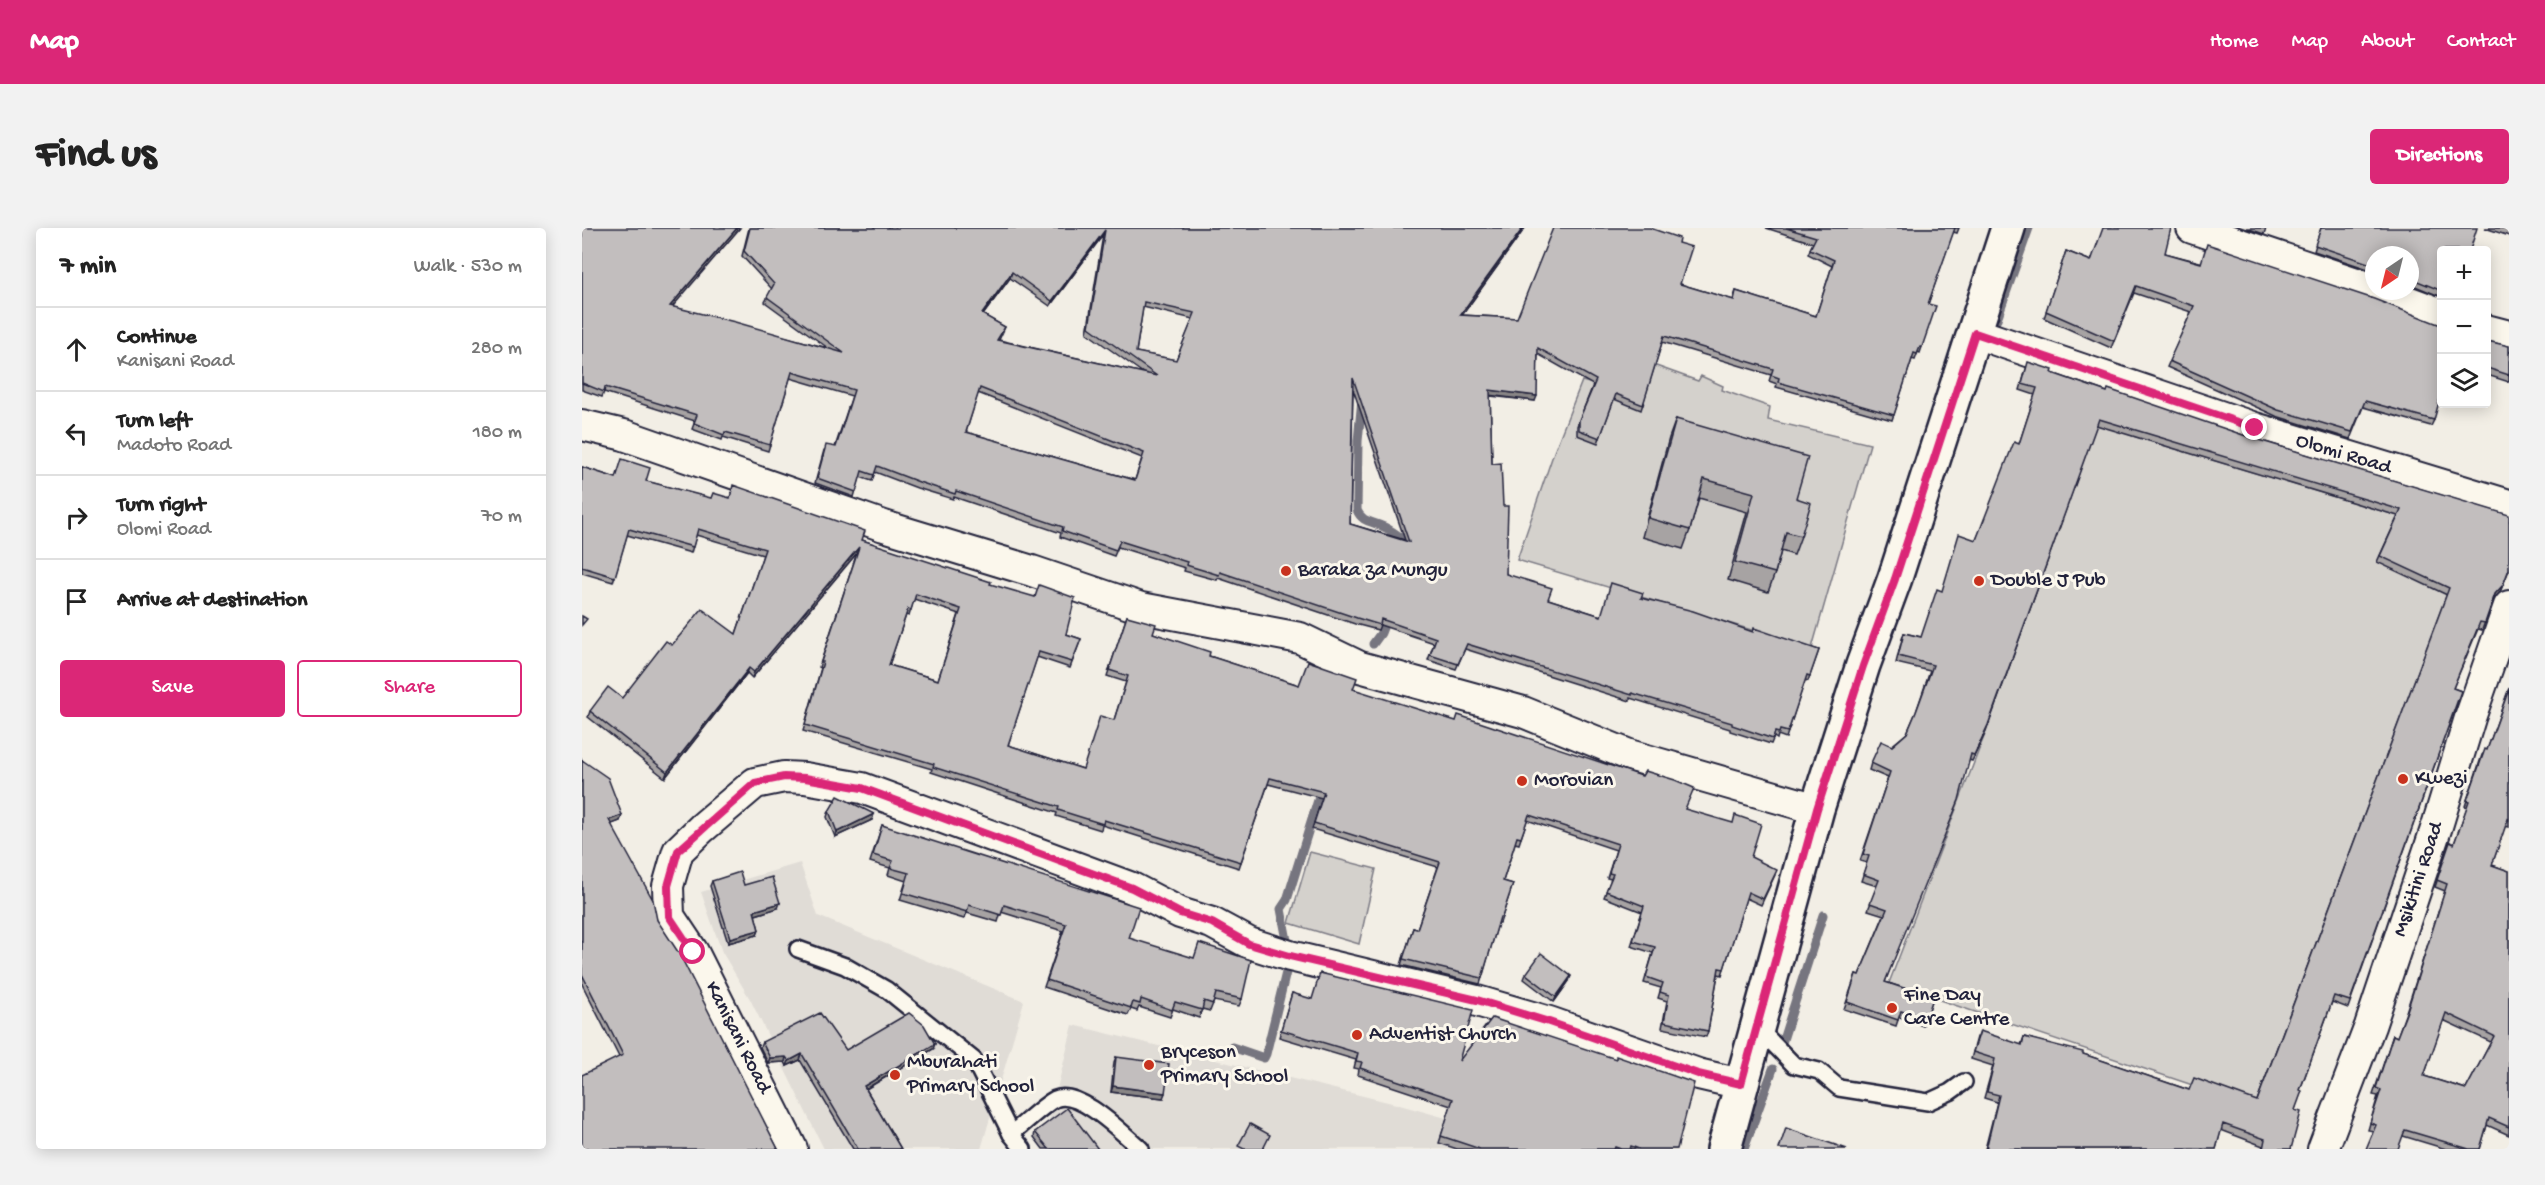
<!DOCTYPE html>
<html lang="en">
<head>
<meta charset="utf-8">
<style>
	body { margin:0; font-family:"Gochi Hand",sans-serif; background:#f2f2f2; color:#222 }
	.controls { position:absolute; right:18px; top:18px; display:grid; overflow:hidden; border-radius:6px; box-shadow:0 3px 15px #0003 }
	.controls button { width:54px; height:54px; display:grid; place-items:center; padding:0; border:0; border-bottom:2px solid #e0e0e0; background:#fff; color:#222; font:30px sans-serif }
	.compass { position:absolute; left:1783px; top:18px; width:54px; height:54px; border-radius:50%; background:#fff; box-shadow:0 3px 15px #0003; rotate:215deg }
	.stop { position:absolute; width:18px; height:18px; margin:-14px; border:4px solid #db2777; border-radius:50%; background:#fff }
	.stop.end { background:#db2777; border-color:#fff; box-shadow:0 2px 6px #0008 }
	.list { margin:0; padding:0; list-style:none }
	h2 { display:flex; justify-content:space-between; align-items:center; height:78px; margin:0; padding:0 24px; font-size:26px }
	h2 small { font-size:20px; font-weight:400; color:#767676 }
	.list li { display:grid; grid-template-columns:39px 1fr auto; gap:18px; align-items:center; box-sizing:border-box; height:84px; padding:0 24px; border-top:2px solid #e0e0e0 }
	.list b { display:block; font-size:22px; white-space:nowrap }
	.list p { margin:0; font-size:20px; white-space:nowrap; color:#767676 }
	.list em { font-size:20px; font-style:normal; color:#767676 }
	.actions { display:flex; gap:12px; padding:18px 24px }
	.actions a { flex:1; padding:14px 0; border:2px solid #db2777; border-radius:6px; text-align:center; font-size:21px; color:#db2777 }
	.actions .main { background:#db2777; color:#fff }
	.icon { flex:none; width:33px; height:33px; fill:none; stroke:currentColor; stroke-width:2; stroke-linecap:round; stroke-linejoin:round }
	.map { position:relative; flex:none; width:1927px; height:921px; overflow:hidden; border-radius:6px }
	header { display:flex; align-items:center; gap:36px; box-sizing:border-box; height:84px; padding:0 30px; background:#db2777; color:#fff }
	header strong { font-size:28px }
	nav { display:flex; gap:33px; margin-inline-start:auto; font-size:21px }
	.intro { display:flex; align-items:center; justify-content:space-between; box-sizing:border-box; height:144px; padding:0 36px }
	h1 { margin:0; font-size:42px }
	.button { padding:15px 27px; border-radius:6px; background:#db2777; color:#fff; font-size:21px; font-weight:700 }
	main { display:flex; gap:36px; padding:0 36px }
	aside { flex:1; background:#fff; border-radius:6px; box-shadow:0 3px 15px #0003 }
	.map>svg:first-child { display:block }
	.built { fill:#e0dcd6 }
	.green { fill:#d4d1cc; stroke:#7b7a84; stroke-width:1.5 }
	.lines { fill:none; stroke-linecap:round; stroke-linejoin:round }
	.stream { stroke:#76747f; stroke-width:9 }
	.service-casing { stroke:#22223b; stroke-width:20 }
	.minor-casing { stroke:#22223b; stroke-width:34 }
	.secondary-casing { stroke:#22223b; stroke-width:38 }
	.service { stroke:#fbf7ec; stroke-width:15 }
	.minor { stroke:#fbf7ec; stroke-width:30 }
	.secondary { stroke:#fbf7ec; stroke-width:33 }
	.wall { fill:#a7a3a3; stroke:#22223b; stroke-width:1.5; fill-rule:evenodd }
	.shaded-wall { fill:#888585; stroke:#22223b; stroke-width:1.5 }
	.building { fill:#c2bebe; stroke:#22223b; stroke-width:1.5; fill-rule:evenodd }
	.route { stroke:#db2777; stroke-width:8 }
	.poi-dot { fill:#c8321e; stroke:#fbf7ec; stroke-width:2 }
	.labels { text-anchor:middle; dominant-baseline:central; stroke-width:6; stroke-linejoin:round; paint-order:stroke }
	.street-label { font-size:21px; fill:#22223b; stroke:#fbf7ec }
	.poi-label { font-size:21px; fill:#22223b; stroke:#fbf7ec; text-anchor:start }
</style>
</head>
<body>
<header>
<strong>Map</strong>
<nav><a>Home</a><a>Map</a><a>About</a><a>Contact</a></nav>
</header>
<div class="intro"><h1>Find us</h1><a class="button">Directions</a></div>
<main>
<aside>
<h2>7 min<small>Walk · 530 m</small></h2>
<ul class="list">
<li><svg class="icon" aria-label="ahead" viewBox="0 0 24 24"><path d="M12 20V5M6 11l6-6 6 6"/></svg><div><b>Continue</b><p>Kanisani Road</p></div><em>280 m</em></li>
<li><svg class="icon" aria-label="left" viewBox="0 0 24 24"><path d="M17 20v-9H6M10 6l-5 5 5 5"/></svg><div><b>Turn left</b><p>Madoto Road</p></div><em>180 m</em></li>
<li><svg class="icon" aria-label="right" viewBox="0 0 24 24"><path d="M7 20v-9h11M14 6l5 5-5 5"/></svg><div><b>Turn right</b><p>Olomi Road</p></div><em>70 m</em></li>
<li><svg class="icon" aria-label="arrive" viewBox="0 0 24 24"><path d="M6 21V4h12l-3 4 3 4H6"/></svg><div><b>Arrive at destination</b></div></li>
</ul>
<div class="actions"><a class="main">Save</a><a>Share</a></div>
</aside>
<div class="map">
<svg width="1927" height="921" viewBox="0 0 1927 921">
	<rect width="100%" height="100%" fill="#f2eee5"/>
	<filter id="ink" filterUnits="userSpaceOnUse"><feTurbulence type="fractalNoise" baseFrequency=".0167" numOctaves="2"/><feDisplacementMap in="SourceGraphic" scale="12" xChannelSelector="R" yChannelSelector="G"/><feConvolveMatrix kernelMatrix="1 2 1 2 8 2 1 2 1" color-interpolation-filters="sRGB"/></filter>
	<g filter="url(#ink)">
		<g class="built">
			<path d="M218 635 236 688 442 773 399 921H242L168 771 140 724 119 664Z"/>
			<path d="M491 797 814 876 975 921H460Z"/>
		</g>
		<g class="green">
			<path d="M1024 120 1116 153 1119 148 1141 158 1140 162 1188 179 1186 192 1288 216 1230 420 935 332 972 224 1000 153 1008 155Z"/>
			<path d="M1515 195 1554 209 1886 309 1673 878 1307 755 1403 506Z"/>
			<path d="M728 624 794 641 777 716 707 695Z"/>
		</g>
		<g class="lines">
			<g class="stream">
				<path d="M1411 102 1447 0"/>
				<path d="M780 171 776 213 775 282C780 295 791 293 802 299 809 302 816 308 823 312L820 323"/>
				<path d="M791 416 799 405 805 389"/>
				<path d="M650 819 682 830 684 826 708 728 699 681 705 672 740 559"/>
				<path d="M1198 821 1241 687"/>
				<path d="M1162 921 1191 841"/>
			</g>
			<g class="service-casing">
				<g id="service">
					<path d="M216 721 263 738 305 762 392 832 429 906 441 921"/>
					<path d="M1175 799 1212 837 1237 843 1257 860 1346 874 1368 864 1382 854"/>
					<path d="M429 906C442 896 460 878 473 871 497 860 542 907 559 921"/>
				</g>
			</g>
			<g class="minor-casing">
				<g id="minor">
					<path d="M1610 0 1792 61"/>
					<path d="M1798 63 1860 86"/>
					<path d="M1904 102 1927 108"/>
					<path id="s1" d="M1393 105 1673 200 1927 277"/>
					<path d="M0 197 42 207 302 298 450 343 559 380 718 410 778 439 941 484 1047 527 1235 581"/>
					<path d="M210 921 111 724 87 688 86 658 96 623 120 600 173 555 202 549 223 550 280 560 550 660 598 685 630 695 667 715 708 728 895 773 967 794 1116 846 1159 856"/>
					<path id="s2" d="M1741 921 1788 798 1855 598 1888 490 1927 378"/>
				</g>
			</g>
			<g class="secondary-casing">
				<path id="secondary" d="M1142 921 1235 581 1281 437 1313 350 1426 0"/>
			</g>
			<use href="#service" class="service"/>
			<use href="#minor" class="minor"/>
			<use href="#secondary" class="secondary"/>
		</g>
		<g class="wall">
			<path d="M0 0 90 79 246 120 183 74 190 61 160 28 167 0H943L880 87 935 90 1096 15 1098 56 1151 72 1154 63 1234 88 1250 38 1226 26 1231 15 1184 0H1377L1375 5 1371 4 1346 76 1340 119 1338 125 1336 124 1333 132 1330 131 1310 192 1194 159 1195 156 1187 153 1189 147 1080 114 1059 182 1032 171 1016 215 995 207V198L1011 157 956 126 953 173 908 168 910 236 924 346 966 371 1019 388 1059 370 1171 404 1237 422 1226 453 1223 452 1204 510 1196 507 1195 511 1192 509 1189 516 1148 503V501L1048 470V473L883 421 874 441 846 432 852 415 798 397 796 402 773 396 636 350 635 352 602 343 603 340 536 319 532 328 478 309 479 305 372 269 371 271 335 260 293 244 290 253 278 249 272 269 233 255 242 222 253 219 270 168 208 150 186 223 141 209 140 212 110 201 113 193 22 164 20 169 0 162ZM521 7 505 105 561 145 417 112 423 99 401 87 428 50 468 78ZM561 79 611 91 594 132 554 124ZM771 161 823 312 768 296ZM396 165 560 230 553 252 384 204Z"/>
			<path d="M1664 0H1684L1682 6Z"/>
			<path d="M1739 0 1860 22V69L1828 56V27H1792V43L1732 23Z"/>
			<path d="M1903 0H1927V8Z"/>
			<path d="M1484 23 1509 33 1583 25 1856 96 1852 192 1849 198 1781 179 1768 211 1694 188 1585 139 1609 84 1552 65 1529 120 1462 90Z"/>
			<path d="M1905 113 1927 118V154L1905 147Z"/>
			<path d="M1444 141 1470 145 1525 164 1670 210 1925 287 1927 342 1918 364 1911 372 1900 402 1896 401 1871 460 1879 463 1766 780 1750 774 1718 862 1713 882 1709 921H1680L1681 918 1639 902 1634 921H1403L1415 874 1402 870 1411 838 1389 831 1395 809 1439 817 1442 809 1501 826 1607 862 1675 873 1865 367 1795 334 1816 288 1514 197 1404 504 1390 533 1387 532 1303 754 1351 770 1341 798 1317 789 1314 798 1262 781 1274 746 1277 747 1302 687 1286 682 1295 658 1279 653 1285 635 1278 633 1306 550 1287 542 1289 535 1325 505 1334 484 1348 443 1314 435 1320 411 1322 405 1339 409 1394 312 1437 216 1453 167 1438 162Z"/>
			<path d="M1094 191 1214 270 1219 308 1212 327 1199 323 1193 345 1186 364 1146 352 1165 284 1117 270 1108 302 1101 321 1060 309 1087 210Z"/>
			<path d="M0 239 34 250 64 253 280 312 408 356 484 406 499 411 488 440 455 429 426 517 501 541 532 492 544 454 525 448 545 388 571 405 627 428 717 457 771 461 1103 581 1193 647 1179 677 1164 670 1140 747 1136 746 1126 803 1124 809 1080 800 1085 773 1076 770 1079 760 1062 755 1071 725 1049 718 1060 684 1022 669 1029 651 1025 650 1034 622 945 592 937 616 933 615 921 653 931 656 918 695H916L898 756 819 737 831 700 835 701 856 639 730 601 740 570 686 556 657 640 520 597 519 602 474 588 475 585 349 544 350 541 221 503 239 440 237 439 275 325 170 450 165 445 83 550 6 489 8 483 40 470 90 417 154 406 181 327 114 307 109 325 45 307 31 354 0 345ZM332 371 377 386 356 452 307 437 324 387 327 388Z"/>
			<path d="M1927 460V599L1923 598 1910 637 1927 643V907L1905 897 1898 921H1864L1821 908 1786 902 1796 868 1791 867 1811 807 1815 809 1823 787 1863 663 1853 659 1868 614 1872 616 1885 579 1883 578 1900 527 1905 522ZM1861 792 1909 814 1884 861 1842 848Z"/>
			<path d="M0 532 40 587 38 593 29 596 75 692 196 921 37 829 0 756Z"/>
			<path d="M247 583 292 586 290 592 253 609 245 589Z"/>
			<path d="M300 597 547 710 660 771 657 778 632 773 628 783 620 781 617 790 591 781 588 789 557 779 555 783 549 781 546 787 462 759 481 703 419 684 416 694 385 685 382 691 318 672 324 653 306 647 308 640 288 634Z"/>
			<path d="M130 653 162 657 196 680 173 687 177 702 175 707 146 715 128 658Z"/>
			<path d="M944 746 987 753 972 774 942 751Z"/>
			<path d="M710 765 877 833 1095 921H875L857 915 869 878 776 847 777 841 772 840 774 832 697 809Z"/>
			<path d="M180 814 264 822 351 821 284 861 319 921H271L218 832 205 838 203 834 186 835 178 819Z"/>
			<path d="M534 829 581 870 529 864 532 834Z"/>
			<path d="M453 904 516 921H461L452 909Z"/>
		</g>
		<g class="shaded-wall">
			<path d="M155 0H158L86 84 88 78Z"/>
			<path d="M941 0H943L876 93 878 87Z"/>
			<path d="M523 2 521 7 468 78 470 73Z"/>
			<path d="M430 44 428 50 398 91 400 86Z"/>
			<path d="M908 162 955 168 953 173 906 167Z"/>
			<path d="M277 319 275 325 170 450 172 444Z"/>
			<path d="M1927 341 1918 364 1911 372 1913 366Z"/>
			<path d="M167 440 165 445 83 550 85 544Z"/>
			<path d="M292 586 290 592 253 609 255 604Z"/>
			<path d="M40 587 38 593 25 598 27 592Z"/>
			<path d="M198 675 196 680 170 688 172 683Z"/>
			<path d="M177 702 175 707 146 715 148 710Z"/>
			<path d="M989 748 987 753 972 774 974 769Z"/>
			<path d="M353 816 351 821 280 863 282 858Z"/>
			<path d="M220 826 218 832 205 838 207 833Z"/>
			<path d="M204 829 203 834 186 835 188 830Z"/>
			<path d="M531 858 583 865 581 870 529 864Z"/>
		</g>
		<g class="building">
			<path d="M0 0H155L88 78 153 94 262 125 185 69 192 56 162 23 168 0H941L878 87 935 90 971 0H1068L1097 10 1096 15 1110 19 1098 56 1152 72 1154 63 1234 88 1252 32 1228 21 1234 9 1204 0H1373L1346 76 1354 78 1340 119H1338L1335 126 1332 125 1312 187 1196 154 1197 150 1189 147 1191 141 1082 108 1061 177 1034 166 1018 210 997 202V192L1014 152 956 120 955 168 908 162 910 236 919 235 921 278H926L924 346 970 360 966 371 1019 388 1029 355 1061 365 1059 370 1111 383 1171 404 1172 400 1237 422 1228 448 1225 447 1206 504 1198 502 1197 505 1193 504 1191 511 1150 497V495L1050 465V467L885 416 876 436 848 427 854 410 799 391 798 397 775 390 638 344 637 347 604 337 605 334 538 313 534 322 480 303 481 299 374 263 373 266 337 254 295 238 292 247 280 243 274 264 235 250 244 217 254 219 272 162 210 144 188 217 143 204 142 207 112 195 115 187 23 159 22 164 0 155ZM523 2 507 99 575 148 415 112 423 99 400 86 430 44 470 73ZM562 74 613 85 594 132 554 124ZM771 150 827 314 768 296ZM398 160 562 225 553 252 384 204Z"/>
			<path d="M1521 0H1589L1583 25 1619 35 1625 16 1792 71 1856 96H1860V163L1852 192 1783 173 1770 204 1696 182 1587 133 1612 78 1554 58 1532 113 1464 83 1484 23 1509 33Z"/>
			<path d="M1739 0H1895L1888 22H1860V63L1828 50V27H1792V37L1733 17Z"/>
			<path d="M1905 113 1927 118V147L1905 140Z"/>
			<path d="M1446 134 1471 142 1470 145 1525 164 1526 161 1670 210 1927 287V341L1921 357 1913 366 1903 395 1898 394 1871 460 1879 463 1768 773 1752 768 1718 862 1720 863 1713 882 1719 884 1709 921H1681L1683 911 1641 896 1634 921H1404L1417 867 1405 864 1413 831 1391 824 1398 803 1440 817 1442 809 1501 824V826L1607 862 1612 850 1675 873 1867 360 1798 328 1819 282 1517 191 1406 497 1392 527 1389 526 1377 572 1303 754 1351 770 1344 791 1319 783 1316 792 1265 774 1274 746 1277 747 1305 681 1288 675 1297 652 1281 646 1287 628 1281 626 1308 544 1289 535 1299 513 1310 518 1325 505 1334 484 1351 437 1316 428 1322 405 1339 409 1355 361 1360 363 1377 306 1394 312 1432 214 1437 216 1455 160 1440 156Z"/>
			<path d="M1094 191 1226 229 1214 270 1229 275 1219 308 1204 304 1193 345 1153 334 1172 265 1122 251 1108 302 1066 290Z"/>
			<path d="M40 231 68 240 64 253 129 270 131 265 148 270 151 257 283 303 280 312 409 354 408 356 453 369 457 357 493 370 484 406 499 411 490 434 457 424 426 517 501 541 518 488 532 492 546 448 527 442 545 388 574 396 571 405 628 424 627 428 717 457 726 433 775 450 771 461 874 493 876 487 1060 548 1063 543 1093 552 1112 560 1103 581 1151 595 1153 587 1179 596 1169 629 1195 642 1181 671 1166 664 1142 741 1137 740 1126 803 1082 794 1087 767 1078 764 1081 755 1064 749 1073 719 1051 713 1062 678 1024 663 1031 646 1027 645 1036 616 947 587 939 610 935 609 921 653 931 656 920 689H918L900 750 821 731 831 700 835 701 858 634 732 595 742 564 688 550 659 634 522 592 521 596 476 582 477 579 351 539 352 536 223 497 241 434H239L277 319 172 444 167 440 85 544 8 483 26 459 40 470 84 413 90 417 120 381 154 406 183 321 116 301 111 319 47 301 33 349 0 339V239L34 250ZM334 366 379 381 356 452 307 437 326 381 329 382Z"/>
			<path d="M0 388 5 391 0 397Z"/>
			<path d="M1927 461V592L1926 591 1910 637 1927 643V899L1907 890 1898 921H1887L1823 902 1816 921H1784L1794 897 1788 895 1799 862 1794 860 1811 807 1815 809 1825 783 1865 656 1855 652 1868 614 1872 616 1887 573 1885 572 1903 521 1905 522ZM1864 785 1912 808 1884 861 1842 848Z"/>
			<path d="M0 532 26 550 40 587 27 592 71 672 75 692 98 727 196 921H0V847L41 827 0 746Z"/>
			<path d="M256 568 292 586 255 604 247 583Z"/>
			<path d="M300 597 557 679 547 710 612 730 617 715 669 732 660 771 634 765 631 776 622 773 620 782 593 774 590 782 559 771 558 776 551 774 549 780 465 752 484 696 422 677 419 687 387 677 385 684 321 665 327 645 308 640 311 633 291 627Z"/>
			<path d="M158 644 162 657 190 649 198 675 172 683 177 702 148 710 130 653Z"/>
			<path d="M959 725 989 748 974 769 944 746Z"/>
			<path d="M738 745 891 782 877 833 910 790 1034 831V828L1112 855 1095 921H1057L1049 918 1048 921H1039L1033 919 1032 921H898L859 908 871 871 778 840 780 834 774 833 776 825 699 802 710 765 730 771Z"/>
			<path d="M238 785 264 822 327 785 342 797 353 816 282 858 319 921H276L220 826 207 833 204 829 188 830 180 814Z"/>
			<path d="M534 829 587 836 583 865 531 858Z"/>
			<path d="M485 880 516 921H467L453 904Z"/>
			<path d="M668 896 688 907 681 921H662L656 918Z"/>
			<path d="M1204 900 1265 921H1197Z"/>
		</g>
	</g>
	<g class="lines" filter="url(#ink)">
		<path class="route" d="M111 724 87 688 86 658 96 623 173 555 202 549 223 550 280 560 550 660 598 685 630 695 667 716 708 728 895 772 967 794 1116 846 1159 856 1235 581 1281 438 1313 351 1393 105 1673 200"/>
	</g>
	<g class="poi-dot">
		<circle cx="704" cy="343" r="6"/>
		<circle cx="1397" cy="353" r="6"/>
		<circle cx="1821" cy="551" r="6"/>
		<circle cx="940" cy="553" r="6"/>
		<circle cx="1310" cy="780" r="6"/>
		<circle cx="775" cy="807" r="6"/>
		<circle cx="567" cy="837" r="6"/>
		<circle cx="313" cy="847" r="6"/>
	</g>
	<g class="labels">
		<g class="street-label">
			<text stroke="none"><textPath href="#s1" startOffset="388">Olomi Road</textPath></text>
			<text stroke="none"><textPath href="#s2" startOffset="286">Msikitini Road</textPath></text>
			<text transform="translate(155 810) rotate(63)">Kanisani Road</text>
		</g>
		<g class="poi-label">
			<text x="716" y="343">Baraka za Mungu</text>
			<text x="1409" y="353">Double J Pub</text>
			<text x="1833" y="551">Kwezi</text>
			<text x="952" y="553">Morovian</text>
			<text x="1322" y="768">Fine Day<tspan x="1322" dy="24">Care Centre</tspan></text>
			<text x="787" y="807">Adventist Church</text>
			<text x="579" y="825">Bryceson<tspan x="579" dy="24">Primary School</tspan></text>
			<text x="325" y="835">Mburahati<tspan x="325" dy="24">Primary School</tspan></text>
		</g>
	</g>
</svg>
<div class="controls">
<button>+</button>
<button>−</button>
<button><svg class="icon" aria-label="layers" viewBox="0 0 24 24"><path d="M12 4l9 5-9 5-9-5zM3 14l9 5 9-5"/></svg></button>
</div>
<svg class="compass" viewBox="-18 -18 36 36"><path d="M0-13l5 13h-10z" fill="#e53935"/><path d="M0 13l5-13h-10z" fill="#767676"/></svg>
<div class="stop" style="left:111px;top:724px"></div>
<div class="stop end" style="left:1673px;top:200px"></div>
</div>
</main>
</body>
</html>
